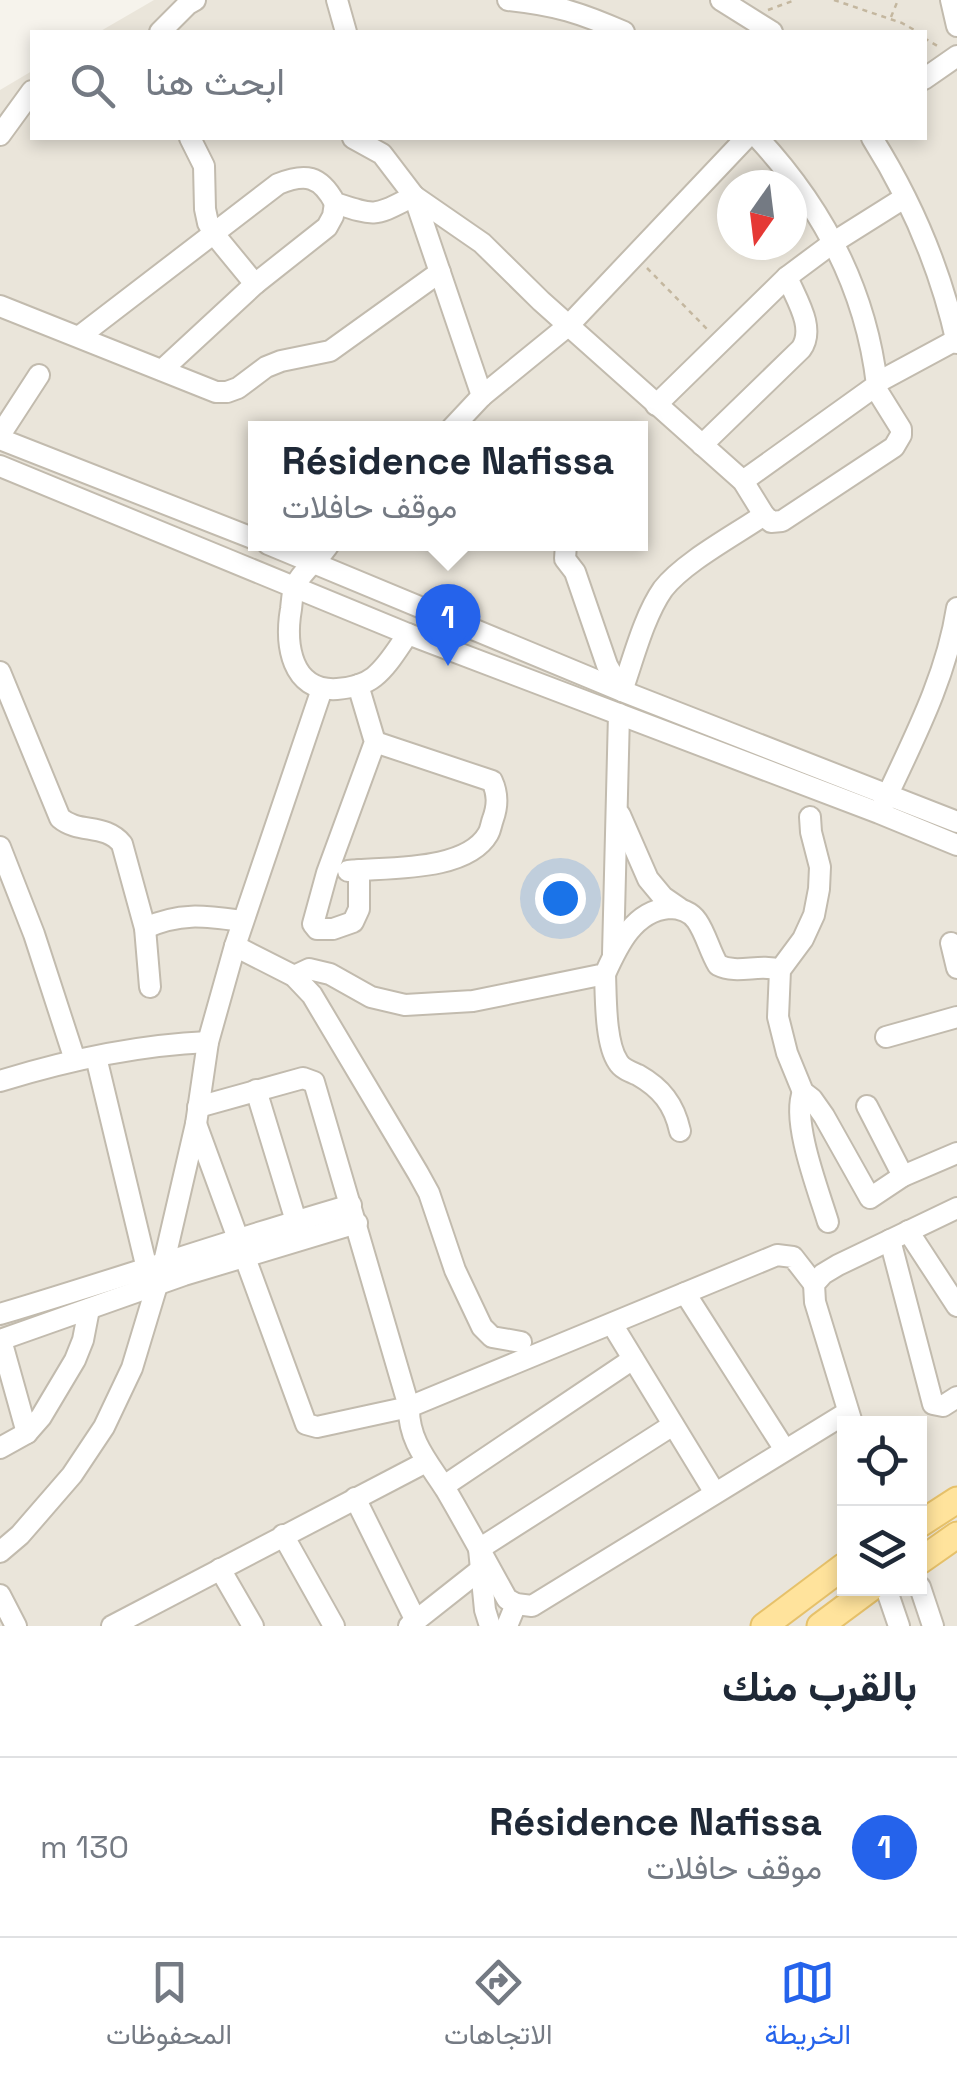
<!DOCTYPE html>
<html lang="ar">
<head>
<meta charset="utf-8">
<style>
	body { margin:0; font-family:"Space Grotesk",Vazirmatn,sans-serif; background:#f6f6f7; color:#1f2937; direction:rtl }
	.controls { position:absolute; right:30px; bottom:30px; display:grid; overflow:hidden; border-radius:0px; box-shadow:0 5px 15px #0003 }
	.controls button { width:90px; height:90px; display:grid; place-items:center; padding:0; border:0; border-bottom:2px solid #e0e1e3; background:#fff; color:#1f2937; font:50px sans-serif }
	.compass { position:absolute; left:717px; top:170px; width:90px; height:90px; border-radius:50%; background:#fff; box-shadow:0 5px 15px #0003; rotate:194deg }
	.you { position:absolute; left:560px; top:898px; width:35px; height:35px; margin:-25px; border:8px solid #fff; border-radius:50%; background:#1a73e8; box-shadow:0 0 0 15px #1a73e833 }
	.badge { display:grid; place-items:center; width:65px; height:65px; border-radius:50%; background:#2563eb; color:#fff; font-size:32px; font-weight:700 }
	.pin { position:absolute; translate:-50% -82px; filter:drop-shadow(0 2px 5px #0008) }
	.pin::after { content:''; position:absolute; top:52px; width:35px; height:30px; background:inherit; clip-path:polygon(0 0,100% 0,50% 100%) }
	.popup { position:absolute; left:248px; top:421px; width:400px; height:130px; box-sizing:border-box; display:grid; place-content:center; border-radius:0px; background:#fff; filter:drop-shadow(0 2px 8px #0005); font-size:32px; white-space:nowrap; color:#747a83 }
	.popup b { font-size:38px; color:#1f2937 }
	.popup::after { content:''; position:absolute; left:50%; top:100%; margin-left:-20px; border:20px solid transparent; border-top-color:#fff }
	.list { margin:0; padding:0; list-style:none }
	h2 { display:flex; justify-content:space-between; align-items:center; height:130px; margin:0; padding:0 40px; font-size:42px }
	h2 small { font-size:32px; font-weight:400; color:#747a83 }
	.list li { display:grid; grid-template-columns:65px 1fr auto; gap:30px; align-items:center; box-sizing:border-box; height:180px; padding:0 40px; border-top:2px solid #e0e1e3 }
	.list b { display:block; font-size:38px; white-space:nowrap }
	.list p { margin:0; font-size:32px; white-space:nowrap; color:#747a83 }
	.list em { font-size:32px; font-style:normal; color:#747a83 }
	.icon { flex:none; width:55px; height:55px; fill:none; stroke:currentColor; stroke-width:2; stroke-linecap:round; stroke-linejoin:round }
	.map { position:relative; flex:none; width:957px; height:1626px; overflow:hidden; direction:ltr }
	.search { position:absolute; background:#fff; box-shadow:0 5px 15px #0003; left:30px; right:30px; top:30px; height:110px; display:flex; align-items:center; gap:25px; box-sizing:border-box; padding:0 35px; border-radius:0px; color:#747a83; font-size:38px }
	.sheet { height:310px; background:#fff }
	nav { display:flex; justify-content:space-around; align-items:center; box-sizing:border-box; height:140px; border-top:2px solid #e0e1e3; background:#fff; font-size:28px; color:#747a83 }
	nav a { display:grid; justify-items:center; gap:5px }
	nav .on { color:#2563eb }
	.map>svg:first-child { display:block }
	.residential { fill:#eae5da; fill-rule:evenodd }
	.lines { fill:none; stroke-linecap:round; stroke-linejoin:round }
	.minor-casing { stroke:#c2bbae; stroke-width:24 }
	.major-casing { stroke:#e6c16a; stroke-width:29 }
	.path { stroke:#c4b79f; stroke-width:2.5; stroke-dasharray:5 5; stroke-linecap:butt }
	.minor { stroke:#fff; stroke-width:20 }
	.major { stroke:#ffe39c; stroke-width:25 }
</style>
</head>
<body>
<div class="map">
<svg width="957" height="1626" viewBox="0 0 957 1626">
	<rect width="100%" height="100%" fill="#f6f3ec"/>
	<path class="residential" d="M154 0H957V1626H0V90L32 71V138H924V32H99ZM732 185H792V245H732ZM255 428H640V544H255ZM844 1424H920V1588H844Z"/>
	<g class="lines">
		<g class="minor-casing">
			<g id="minor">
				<path d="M337 0 346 32"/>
				<path d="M508 0C556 5 581 13 624 32"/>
				<path d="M721 0 772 32"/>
				<path d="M951 0 957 26"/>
				<path d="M160 32 188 4 195 0"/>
				<path d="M924 79 957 56"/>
				<path d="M0 135 32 91"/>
				<path d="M190 138 204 166 205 209 208 223 214 234 255 284"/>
				<path d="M353 138 382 154 414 196 482 396"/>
				<path d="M872 138C911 200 941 271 957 343"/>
				<path d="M414 196 482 243 541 301 743 481 764 515 771 522 782 521 894 447 901 435V429L878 392 877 385 880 381 956 340"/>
				<path d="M0 306 216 392H227L238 388 266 367 281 361 330 351 440 272"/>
				<path d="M80 336 278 184C305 173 320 175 335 203 378 217 374 216 414 196"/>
				<path d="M162 370 255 284 327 227 333 216 335 203"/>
				<path d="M656 405 787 277 834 242 904 198"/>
				<path d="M452 428 482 396 569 325 746 138"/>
				<path d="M0 435 39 375"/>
				<path d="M0 439 255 539"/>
				<path d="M702 445 801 349C816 328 796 299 787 277"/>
				<path d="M0 466 408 634 879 813 957 845"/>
				<path d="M743 481 877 385C866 290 823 208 758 138"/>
				<path d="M268 544 622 691 957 822"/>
				<path d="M329 544C320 559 302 570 295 586 292 592 292 602 291 609 285 644 291 692 337 689 349 688 364 685 374 677 388 666 398 648 408 634"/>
				<path d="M566 544 565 559 575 572 607 665 612 674 624 684"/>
				<path d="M0 672 60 818C79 834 105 823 122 844L145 928 150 987"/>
				<path d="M358 685 375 742 327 873 313 924 317 929H333L353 922 359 909V870"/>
				<path d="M622 691C633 660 644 616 663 589 684 562 735 535 764 515"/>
				<path d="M882 807C912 742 946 679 957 608"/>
				<path d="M620 815 648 879 663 897 679 908"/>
				<path d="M810 817 811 832 820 867 819 889 814 915 803 939 780 970 778 1017 787 1053 803 1092 812 1099 824 1116 870 1198 903 1176 957 1153"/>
				<path d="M0 847 34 934 75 1060"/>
				<path d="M348 871C387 867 466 872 488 834 491 829 491 824 493 819 498 805 498 794 492 781L375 742"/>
				<path d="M145 928C181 912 205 916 242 921"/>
				<path d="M951 943 957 968"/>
				<path d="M235 946 294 976 312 995 418 1173 429 1193 455 1270 482 1327 492 1337 521 1342"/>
				<path d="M613 954 619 714"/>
				<path d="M605 974C606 997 605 1043 618 1062 622 1069 631 1072 638 1075 661 1088 674 1104 680 1131"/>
				<path d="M294 976 309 969 330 974 371 997 405 1005 473 1001 605 974C618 945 634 911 669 908 680 908 691 912 697 921 706 934 710 952 718 965 738 975 759 963 780 970"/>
				<path d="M886 1037 957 1017"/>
				<path d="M96 1057 147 1269"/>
				<path d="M0 1081C68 1060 137 1045 208 1042"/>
				<path d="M256 1090 296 1221"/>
				<path d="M803 1092C791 1121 819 1192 828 1222"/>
				<path d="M867 1106 903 1176"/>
				<path d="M196 1124 306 1424 317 1427 409 1407 314 1082 303 1078 198 1107"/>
				<path d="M908 1231 957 1306"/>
				<path d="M890 1240 933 1404 943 1406 957 1397"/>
				<path d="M814 1284 793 1257 777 1255 409 1407C408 1441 429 1463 446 1490 467 1526 487 1563 507 1599L516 1604 532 1606 848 1412"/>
				<path d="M685 1293 785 1450"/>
				<path d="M0 1314C118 1279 233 1239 351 1205"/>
				<path d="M612 1324 715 1493"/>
				<path d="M0 1340 184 1275 357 1223"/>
				<path d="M1 1340 27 1433"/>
				<path d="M852 1423 815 1302 814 1284 823 1274 838 1265 957 1208"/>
				<path d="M0 1448 27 1433 41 1417 75 1360 83 1340 89 1309"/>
				<path d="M444 1486 633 1359"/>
				<path d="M355 1498 416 1621"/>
				<path d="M283 1535 334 1626"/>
				<path d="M0 1552 20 1535 72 1475 104 1427 132 1368 164 1262 196 1124 208 1042 235 946 322 689"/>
				<path d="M220 1569 253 1626"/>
				<path d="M920 1587 933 1626"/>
				<path d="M886 1588 899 1626"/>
				<path d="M0 1595 16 1626"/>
				<path d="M112 1626 426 1462"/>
				<path d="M409 1626 480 1570"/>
				<path d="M490 1626 485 1610 479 1549 673 1425"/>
				<path d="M507 1626 516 1604"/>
			</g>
		</g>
		<g class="major-casing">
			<g id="major">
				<path d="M920 1524 957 1500"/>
				<path d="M920 1561 957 1535"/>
				<path d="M764 1626 844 1566"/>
				<path d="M820 1626 871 1588"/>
			</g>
		</g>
		<g class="path">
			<path d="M834 0 902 23 918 32"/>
			<path d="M768 10 795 0"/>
			<path d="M891 17 898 0"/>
			<path d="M924 38 941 48"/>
			<path d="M647 268 708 330"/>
		</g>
		<use href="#minor" class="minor"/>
		<use href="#major" class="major"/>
	</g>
</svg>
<div class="controls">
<button><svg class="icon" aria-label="locate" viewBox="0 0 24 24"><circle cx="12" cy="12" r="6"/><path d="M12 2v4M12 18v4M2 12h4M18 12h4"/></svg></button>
<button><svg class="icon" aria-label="layers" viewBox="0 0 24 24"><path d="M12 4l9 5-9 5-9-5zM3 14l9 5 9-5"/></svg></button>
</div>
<svg class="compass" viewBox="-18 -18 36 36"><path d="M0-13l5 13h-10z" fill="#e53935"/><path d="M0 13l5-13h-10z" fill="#747a83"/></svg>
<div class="you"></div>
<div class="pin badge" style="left:448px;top:666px">1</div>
<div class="popup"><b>Résidence Nafissa</b>موقف حافلات</div>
<div class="search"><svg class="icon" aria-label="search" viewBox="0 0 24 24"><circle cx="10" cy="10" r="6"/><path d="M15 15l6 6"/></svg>ابحث هنا</div>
</div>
<section class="sheet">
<h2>بالقرب منك<small></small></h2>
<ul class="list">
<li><span class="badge">1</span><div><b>Résidence Nafissa</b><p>موقف حافلات</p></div><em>130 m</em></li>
</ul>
</section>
<nav>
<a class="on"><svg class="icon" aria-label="map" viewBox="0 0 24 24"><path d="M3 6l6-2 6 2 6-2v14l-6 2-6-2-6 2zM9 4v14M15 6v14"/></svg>الخريطة</a>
<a><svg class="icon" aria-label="directions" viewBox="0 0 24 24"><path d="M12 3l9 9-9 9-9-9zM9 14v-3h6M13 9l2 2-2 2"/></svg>الاتجاهات</a>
<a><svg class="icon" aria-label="saved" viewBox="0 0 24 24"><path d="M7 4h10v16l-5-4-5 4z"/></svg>المحفوظات</a>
</nav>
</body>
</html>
